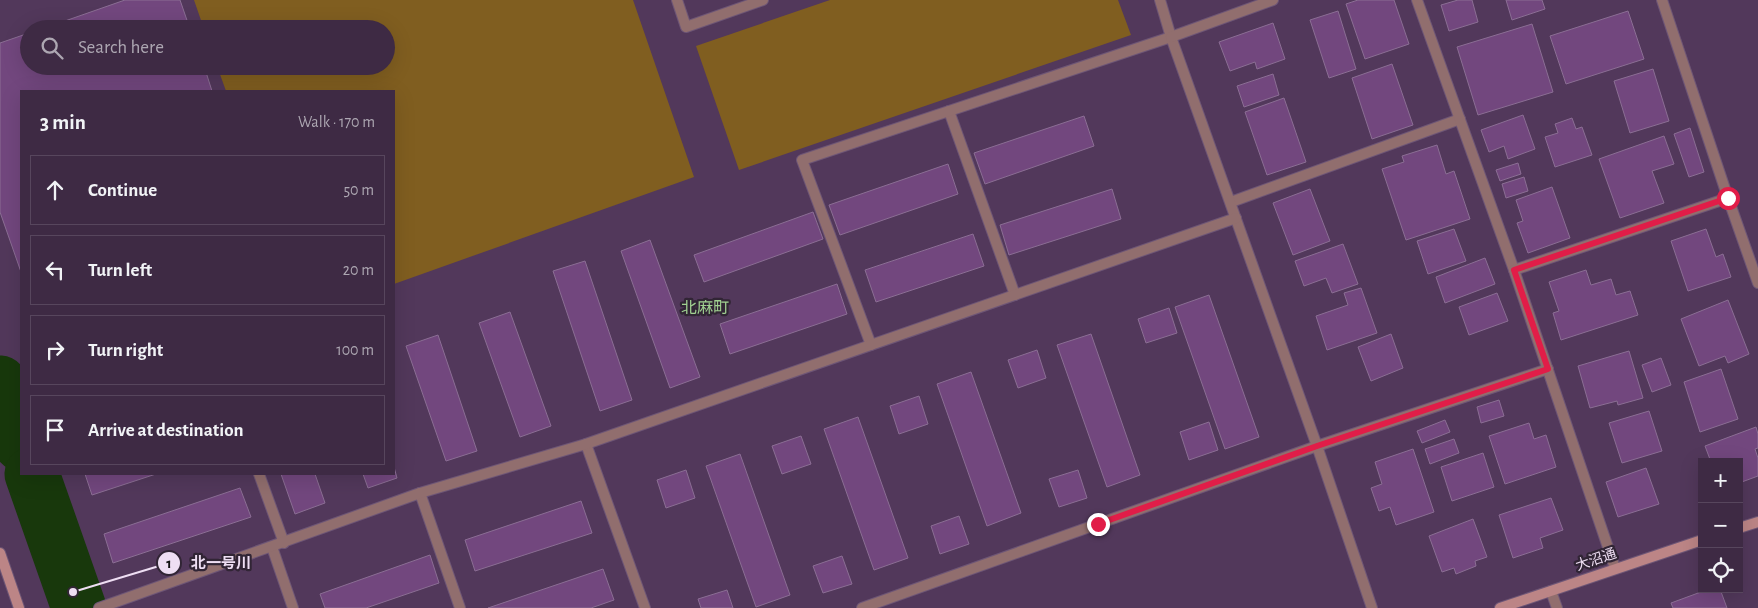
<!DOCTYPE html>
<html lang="en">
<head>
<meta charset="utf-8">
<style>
	body { margin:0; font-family:"Alegreya Sans","Noto Sans JP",sans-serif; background:#49364f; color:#f1f3f6 }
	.controls { position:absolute; right:15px; bottom:15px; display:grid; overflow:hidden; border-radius:0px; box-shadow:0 5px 20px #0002 }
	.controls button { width:45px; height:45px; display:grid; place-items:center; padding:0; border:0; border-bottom:1px solid #57465d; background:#3e2a44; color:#f1f3f6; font:25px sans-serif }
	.stop { position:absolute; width:15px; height:15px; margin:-11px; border:4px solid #e11d48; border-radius:50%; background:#fff }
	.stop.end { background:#e11d48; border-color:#fff; box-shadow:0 1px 5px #0008 }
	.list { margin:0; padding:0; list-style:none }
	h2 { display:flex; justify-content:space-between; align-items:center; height:65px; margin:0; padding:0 20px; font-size:21px }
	h2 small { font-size:16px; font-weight:400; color:#ada7b2 }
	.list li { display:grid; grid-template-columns:32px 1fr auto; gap:15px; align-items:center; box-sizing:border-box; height:70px; margin:0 10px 10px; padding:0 10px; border:1px solid #57465d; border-radius:0px }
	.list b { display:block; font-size:19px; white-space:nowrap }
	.list em { font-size:16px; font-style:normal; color:#ada7b2 }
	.icon { flex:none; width:28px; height:28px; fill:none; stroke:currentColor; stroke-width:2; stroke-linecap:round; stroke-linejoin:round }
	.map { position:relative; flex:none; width:1758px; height:608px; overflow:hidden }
	.search { position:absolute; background:#3e2a44; box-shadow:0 5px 20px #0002; left:20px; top:20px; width:375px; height:55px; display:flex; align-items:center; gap:12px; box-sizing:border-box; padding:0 18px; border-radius:28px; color:#ada7b2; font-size:19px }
	.panel { position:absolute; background:#3e2a44; box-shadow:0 5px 20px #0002; left:20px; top:90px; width:375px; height:385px; border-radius:0px }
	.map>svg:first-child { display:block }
	.green { fill:#805e20 }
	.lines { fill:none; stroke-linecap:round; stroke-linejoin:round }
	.river { stroke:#18380c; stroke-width:55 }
	.building { fill:#72477e; stroke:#8b6e94 }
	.lane-casing { stroke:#6e5676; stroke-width:12 }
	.street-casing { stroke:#6e5676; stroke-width:12 }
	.secondary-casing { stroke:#6e5676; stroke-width:12 }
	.lane { stroke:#916e6e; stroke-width:10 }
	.street { stroke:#916e6e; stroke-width:10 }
	.secondary { stroke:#bc8586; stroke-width:10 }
	.route { stroke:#e11d48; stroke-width:6 }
	.labels { text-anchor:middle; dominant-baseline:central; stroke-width:4.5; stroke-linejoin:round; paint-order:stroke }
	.street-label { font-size:14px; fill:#eedef3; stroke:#312535 }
	.quarter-label { font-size:16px; fill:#a0d091; stroke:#312535 }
	.leader { fill:none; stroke:#eedef3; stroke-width:2 }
	.callout-dot { fill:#eedef3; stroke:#312535; stroke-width:2 }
	.mark-label { font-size:15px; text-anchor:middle; font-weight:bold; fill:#111 }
	.callout-label { font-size:15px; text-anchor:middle; font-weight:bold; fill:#eedef3; stroke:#312535; stroke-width:4.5; stroke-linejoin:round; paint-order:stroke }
</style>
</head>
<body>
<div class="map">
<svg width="1758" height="608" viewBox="0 0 1758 608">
	<rect width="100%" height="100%" fill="#52385b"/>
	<g class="green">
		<path d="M194 0H633L694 177 394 284V91H226L217 66H386V29H204Z"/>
		<path d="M830 0H1118L1131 35 739 170 696 46Z"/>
	</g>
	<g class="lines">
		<g class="river">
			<path d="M0 383 21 444"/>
			<path d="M32 474 79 608"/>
		</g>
	</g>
	<g class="building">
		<path d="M125 0H180L190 29H42Z"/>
		<path d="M1358 0H1394L1409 44 1365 59 1346 4Z"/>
		<path d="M1458 0H1472L1478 22 1449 31 1441 5Z"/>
		<path d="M1506 0H1542L1545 9 1512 20Z"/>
		<path d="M1338 11 1356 69 1329 78 1310 20Z"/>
		<path d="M1628 11 1644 59 1566 84 1550 36Z"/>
		<path d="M1273 23 1285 59 1257 69 1255 62 1230 71 1219 42Z"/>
		<path d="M1532 24 1553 92 1478 115 1457 47Z"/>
		<path d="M29 33V66H204L212 91H21V272L0 212V43Z"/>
		<path d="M1392 64 1413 125 1372 139 1352 78Z"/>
		<path d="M1653 69 1669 121 1630 133 1614 81Z"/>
		<path d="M1273 74 1279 95 1244 107 1237 86Z"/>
		<path d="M1284 98 1306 162 1267 175 1245 112Z"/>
		<path d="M1523 115 1535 149 1508 159 1504 146 1489 152 1481 130Z"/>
		<path d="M1084 116 1094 146 985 184 974 153Z"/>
		<path d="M1572 118 1576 129 1582 127 1592 155 1555 167 1545 137 1558 133 1555 124Z"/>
		<path d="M1690 128 1704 172 1689 177 1674 134Z"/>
		<path d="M1664 136 1674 164 1652 171 1664 203 1620 218 1599 159Z"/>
		<path d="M1437 145 1446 174 1454 171 1470 219 1406 240 1382 169 1404 162 1402 156Z"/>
		<path d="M1518 163 1521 174 1500 181 1496 170Z"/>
		<path d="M948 164 958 194 840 235 829 205Z"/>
		<path d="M1524 177 1528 191 1506 198 1502 184Z"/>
		<path d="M1552 187 1570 238 1528 253 1517 223 1523 221 1516 200Z"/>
		<path d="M1112 189 1121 219 1009 255 1000 225Z"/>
		<path d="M1310 189 1330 241 1293 255 1273 203Z"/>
		<path d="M813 212 823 239 704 282 694 255Z"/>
		<path d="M1454 229 1466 261 1428 274 1417 241Z"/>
		<path d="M1706 229 1716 257 1723 254 1731 277 1688 291 1671 241Z"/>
		<path d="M973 234 984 266 876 302 865 270Z"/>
		<path d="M650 240 700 377 670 388 621 251Z"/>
		<path d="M1343 244 1358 284 1332 293 1326 278 1304 286 1295 261Z"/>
		<path d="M1485 258 1495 284 1445 303 1436 277Z"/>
		<path d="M585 261 632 400 600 411 553 271Z"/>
		<path d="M1586 270 1591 285 1611 279 1616 295 1630 291 1638 315 1561 340 1553 313 1559 311 1549 282Z"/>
		<path d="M837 284 847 314 730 354 720 324Z"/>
		<path d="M1361 288 1377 333 1327 350 1316 316 1348 305 1344 293Z"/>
		<path d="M1497 293 1508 321 1469 335 1459 307Z"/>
		<path d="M1209 295 1259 437 1225 449 1175 307Z"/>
		<path d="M1728 300 1749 354 1728 363 1725 356 1699 366 1681 319Z"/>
		<path d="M1169 308 1177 333 1146 343 1138 319Z"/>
		<path d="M510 312 551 426 520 437 479 323Z"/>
		<path d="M1091 334 1140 475 1107 487 1057 345Z"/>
		<path d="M1391 334 1403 368 1371 381 1358 347Z"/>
		<path d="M438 335 477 451 446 461 406 346Z"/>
		<path d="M1037 350 1046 378 1018 388 1008 360Z"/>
		<path d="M1629 351 1643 398 1618 405 1617 401 1590 408 1578 366Z"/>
		<path d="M1661 358 1671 385 1652 392 1642 365Z"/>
		<path d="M1721 369 1738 419 1700 432 1684 382Z"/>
		<path d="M971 372 1021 513 987 526 937 384Z"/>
		<path d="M919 396 928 424 899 434 890 406Z"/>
		<path d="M1499 400 1504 416 1481 423 1477 407Z"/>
		<path d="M1649 411 1662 451 1622 463 1609 423Z"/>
		<path d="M858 417 908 558 874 570 824 429Z"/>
		<path d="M1445 420 1450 432 1422 443 1417 431Z"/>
		<path d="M1209 422 1218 450 1189 460 1180 432Z"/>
		<path d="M1529 423 1534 439 1546 435 1556 467 1505 484 1489 436Z"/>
		<path d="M1756 427 1758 434V448L1755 449 1758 458V476L1739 483V462H1711L1705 446Z"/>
		<path d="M801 436 811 464 782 474 772 446Z"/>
		<path d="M1454 439 1459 453 1430 464 1425 449Z"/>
		<path d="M1413 449 1434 512 1396 525 1390 507 1379 511 1371 488 1382 484 1375 462Z"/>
		<path d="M1483 453 1494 487 1452 501 1441 467Z"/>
		<path d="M740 454 790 595 756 607 706 466Z"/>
		<path d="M394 467 397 478 368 488 363 474H394Z"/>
		<path d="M1646 468 1659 504 1618 517 1606 482Z"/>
		<path d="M686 470 695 498 666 508 657 480Z"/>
		<path d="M1078 470 1087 498 1059 507 1049 479Z"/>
		<path d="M85 474H156L92 495Z"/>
		<path d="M281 474H315L325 503 295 514Z"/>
		<path d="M240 488 251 517 113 563 104 534Z"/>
		<path d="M1551 498 1563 530 1540 538 1543 548 1513 558 1499 515Z"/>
		<path d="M581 501 592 533 475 571 465 540Z"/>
		<path d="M959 516 969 544 940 554 931 526Z"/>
		<path d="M1473 519 1487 557 1475 561 1476 566 1456 574 1454 568 1442 572 1429 536Z"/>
		<path d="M430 555 439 583 366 608H325L320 594Z"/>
		<path d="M842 556 852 584 823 593 813 566Z"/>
		<path d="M603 569 614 600 591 608H488Z"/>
		<path d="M1709 589H1720L1727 608H1673L1671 603Z"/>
		<path d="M727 590 733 608H701L698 599Z"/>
	</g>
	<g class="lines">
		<g class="lane-casing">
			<g id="lane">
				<path d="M949 111 1015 295"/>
				<path d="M1231 202 1460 119"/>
				<path d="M871 345 802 160 1171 37"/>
				<path d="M259 474 284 543"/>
			</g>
		</g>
		<g class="street-casing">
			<g id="street">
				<path d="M677 0 686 27 763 0"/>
				<path d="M1160 0 1171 37 1317 446 1372 608"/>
				<path d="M1417 0 1514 270 1615 568"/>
				<path d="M1662 0 1728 198 1758 283"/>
				<path d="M1171 37 1273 0"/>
				<path d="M1514 270 1728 198"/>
				<path d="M586 444 645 608"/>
				<path d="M420 493 460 608"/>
				<path d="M272 547 293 608"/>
				<path d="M1551 591 1557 608"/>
				<path d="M99 608 420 493 586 444 1236 218"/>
				<path d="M862 608 1317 446 1548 369"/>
			</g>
		</g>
		<g class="secondary-casing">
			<g id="secondary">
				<path d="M1739 528 1758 522"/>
				<path d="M0 553 19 608"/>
				<path d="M1500 608 1702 540"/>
			</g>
		</g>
		<use href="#lane" class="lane"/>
		<use href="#street" class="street"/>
		<use href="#secondary" class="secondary"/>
	</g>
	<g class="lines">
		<path class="route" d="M1098 524 1317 446 1548 369 1514 270 1728 198"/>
	</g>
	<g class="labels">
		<g class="street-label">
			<text transform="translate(1596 560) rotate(-19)">大沼通</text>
		</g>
		<g class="quarter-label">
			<text x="705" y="308">北麻町</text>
		</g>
	</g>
	<path class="leader" d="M73 592L169 563"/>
	<g class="callout-dot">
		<circle cx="73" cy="592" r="5"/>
		<circle cx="169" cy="563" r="12"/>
	</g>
	<g class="mark-label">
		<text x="169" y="568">1</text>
	</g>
	<g class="callout-label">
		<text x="221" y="568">北一号川</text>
	</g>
</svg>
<div class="controls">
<button>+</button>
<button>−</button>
<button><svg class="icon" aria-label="locate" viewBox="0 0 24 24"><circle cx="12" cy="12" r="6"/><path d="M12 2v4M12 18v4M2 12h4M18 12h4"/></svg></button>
</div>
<div class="stop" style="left:1728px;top:198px"></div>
<div class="stop end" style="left:1098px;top:524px"></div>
<div class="search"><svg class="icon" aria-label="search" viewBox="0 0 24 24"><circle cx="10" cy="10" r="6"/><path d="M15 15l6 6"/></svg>Search here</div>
<section class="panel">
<h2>3 min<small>Walk · 170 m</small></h2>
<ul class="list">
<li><svg class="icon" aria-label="ahead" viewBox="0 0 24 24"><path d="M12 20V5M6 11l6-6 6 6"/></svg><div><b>Continue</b></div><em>50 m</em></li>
<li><svg class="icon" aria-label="left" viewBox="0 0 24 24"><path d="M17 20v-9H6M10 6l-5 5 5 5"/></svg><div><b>Turn left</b></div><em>20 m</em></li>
<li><svg class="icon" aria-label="right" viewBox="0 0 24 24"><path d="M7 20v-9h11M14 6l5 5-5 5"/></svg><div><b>Turn right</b></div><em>100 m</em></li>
<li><svg class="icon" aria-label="arrive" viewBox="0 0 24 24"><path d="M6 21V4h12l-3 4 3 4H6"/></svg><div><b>Arrive at destination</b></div></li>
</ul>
</section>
</div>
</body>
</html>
